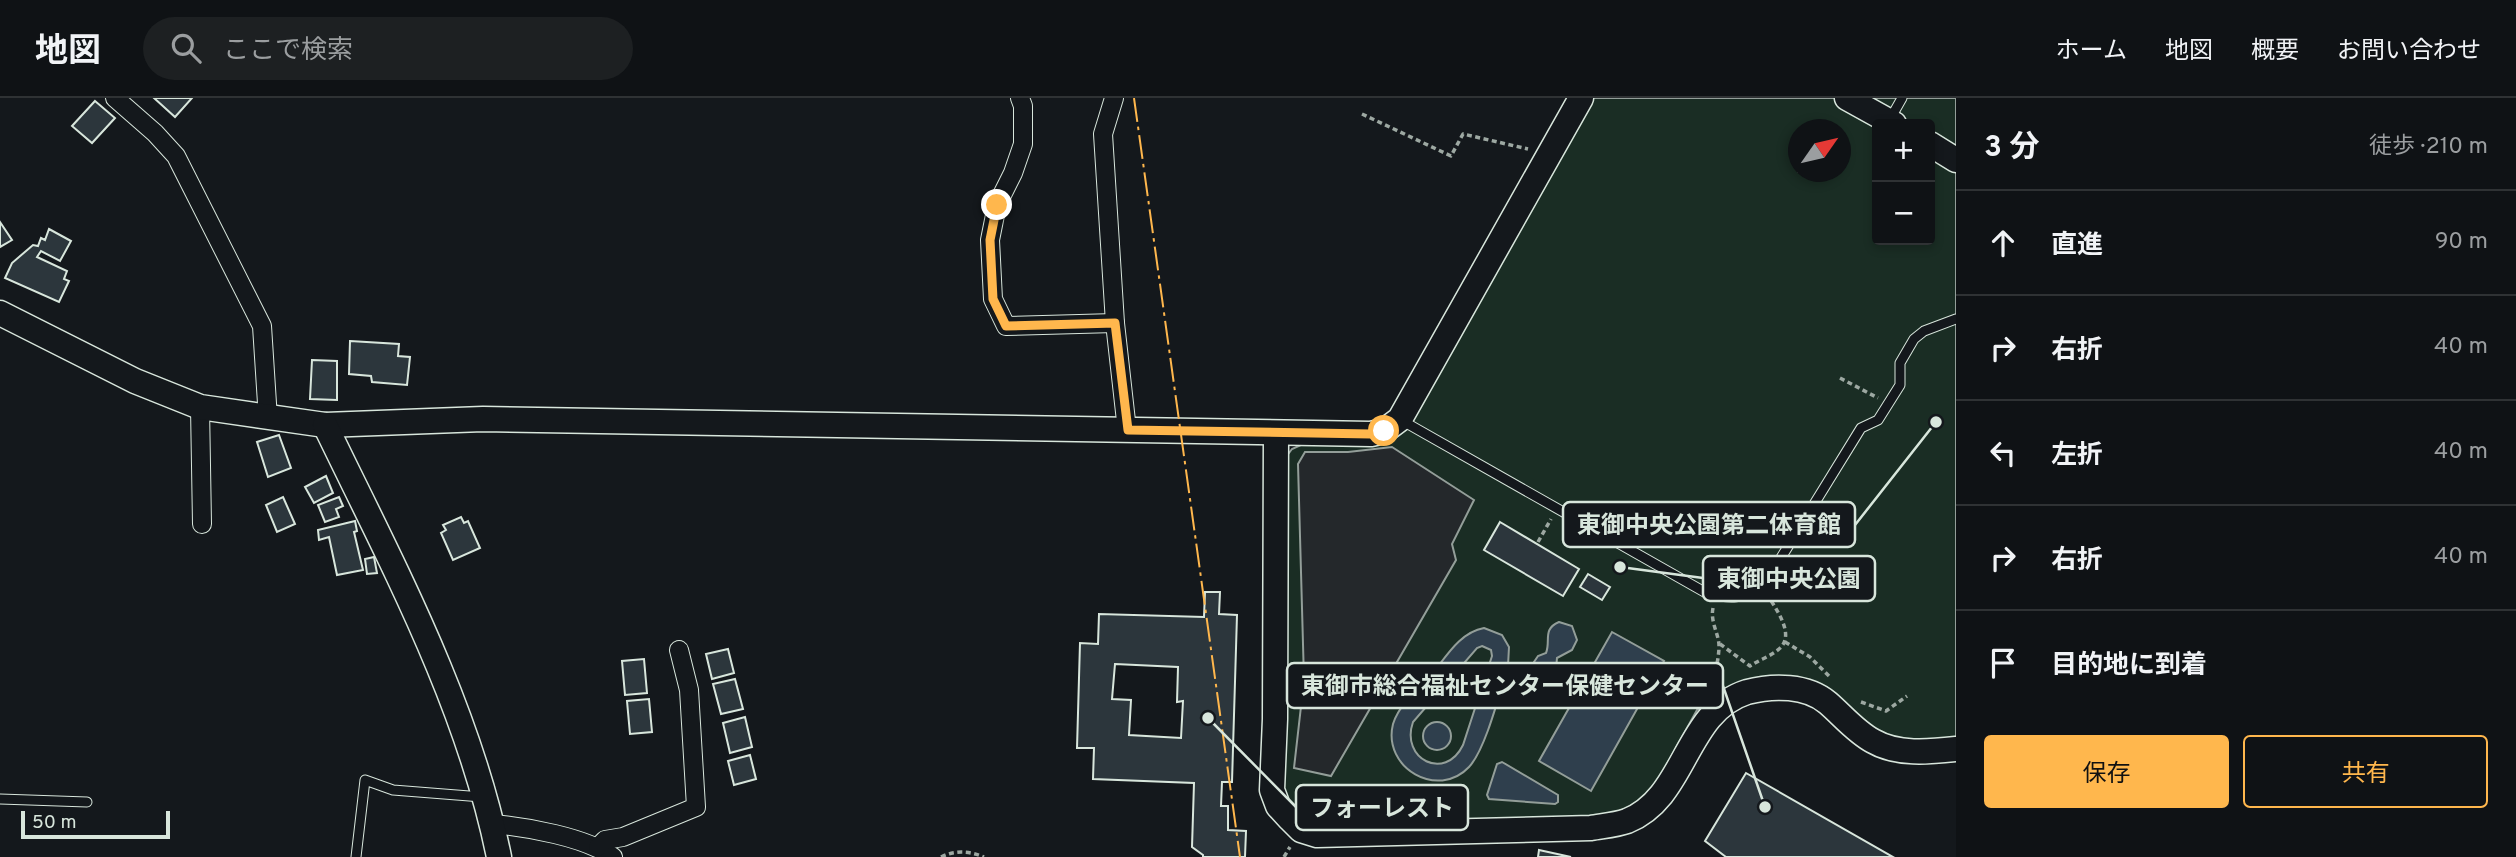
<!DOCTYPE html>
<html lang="ja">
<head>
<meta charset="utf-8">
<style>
	body { margin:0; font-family:Overpass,"Noto Sans JP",sans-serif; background:#1d2022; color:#f1f3f6 }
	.controls { position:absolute; right:21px; top:21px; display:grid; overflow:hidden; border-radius:7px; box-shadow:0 4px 10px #0003 }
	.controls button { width:63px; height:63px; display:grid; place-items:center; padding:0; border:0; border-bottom:2px solid #2f3234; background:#0f1215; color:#f1f3f6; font:35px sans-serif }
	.compass { position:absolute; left:1788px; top:21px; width:63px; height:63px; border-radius:50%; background:#0f1215; box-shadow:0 4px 10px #0003; rotate:56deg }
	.scale { position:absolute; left:21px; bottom:18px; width:149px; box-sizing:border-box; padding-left:7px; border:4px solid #d8e6dc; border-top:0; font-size:19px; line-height:24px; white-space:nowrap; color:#d8e6dc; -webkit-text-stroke:5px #14181c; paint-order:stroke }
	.stop { position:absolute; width:21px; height:21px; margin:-16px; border:5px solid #ffb74d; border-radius:50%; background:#fff }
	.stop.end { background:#ffb74d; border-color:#fff; box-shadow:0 2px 7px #0008 }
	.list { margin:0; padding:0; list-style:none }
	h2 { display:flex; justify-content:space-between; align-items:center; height:91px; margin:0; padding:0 28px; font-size:30px }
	h2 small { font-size:23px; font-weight:400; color:#9b9ea0 }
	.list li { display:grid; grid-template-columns:46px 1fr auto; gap:21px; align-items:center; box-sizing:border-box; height:105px; padding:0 28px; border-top:2px solid #2f3234 }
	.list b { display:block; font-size:26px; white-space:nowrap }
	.list em { font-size:23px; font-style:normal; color:#9b9ea0 }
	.actions { display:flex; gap:14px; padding:21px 28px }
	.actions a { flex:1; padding:16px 0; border:2px solid #ffb74d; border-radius:7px; text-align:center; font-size:24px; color:#ffb74d }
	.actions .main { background:#ffb74d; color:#111 }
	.icon { flex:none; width:38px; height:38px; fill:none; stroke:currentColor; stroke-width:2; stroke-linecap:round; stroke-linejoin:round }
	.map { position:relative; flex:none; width:1956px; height:759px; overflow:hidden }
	header { display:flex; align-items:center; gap:42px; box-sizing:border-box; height:98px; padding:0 35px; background:#0f1215; border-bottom:2px solid #2f3234 }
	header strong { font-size:33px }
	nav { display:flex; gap:38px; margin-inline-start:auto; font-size:24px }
	.search { width:490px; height:63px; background:#1d2022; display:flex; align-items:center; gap:18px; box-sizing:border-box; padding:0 24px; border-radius:38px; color:#9b9ea0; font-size:26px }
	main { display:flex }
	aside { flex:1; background:#0f1215 }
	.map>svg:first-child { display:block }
	.green { fill:#1a2d24; stroke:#939e99; stroke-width:2; fill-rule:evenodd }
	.parking { fill:#24282b; stroke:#939e99; stroke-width:2 }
	.water { fill:#2f3f4d; stroke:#939e99; stroke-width:2; fill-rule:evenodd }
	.building { fill:#2c363c; stroke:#d8e6dc; stroke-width:2; fill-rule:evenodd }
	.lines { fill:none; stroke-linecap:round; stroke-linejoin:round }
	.lane-casing { stroke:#d8e6dc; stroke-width:11 }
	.street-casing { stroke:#d8e6dc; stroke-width:20 }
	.secondary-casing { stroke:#d8e6dc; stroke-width:27 }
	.path { stroke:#9da8a2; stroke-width:3.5; stroke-dasharray:5 3.5; stroke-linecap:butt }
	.lane { stroke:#14181c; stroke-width:9 }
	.street { stroke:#14181c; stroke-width:18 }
	.secondary { stroke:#14181c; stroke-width:24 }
	.power { stroke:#ffb74d; stroke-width:2; stroke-dasharray:24 5 3.5 5; stroke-linecap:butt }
	.route { stroke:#ffb74d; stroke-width:9 }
	.leader { fill:none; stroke:#d8e6dc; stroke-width:2.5 }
	.callout-dot { fill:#d8e6dc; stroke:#14181c; stroke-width:2.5 }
	.callout { fill:#14181c; stroke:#d8e6dc; stroke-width:2.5 }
	.callout-label { font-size:24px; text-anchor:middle; font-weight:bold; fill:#d8e6dc }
</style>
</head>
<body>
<header>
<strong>地図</strong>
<div class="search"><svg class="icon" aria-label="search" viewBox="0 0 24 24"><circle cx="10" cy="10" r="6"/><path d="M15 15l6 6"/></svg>ここで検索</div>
<nav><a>ホーム</a><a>地図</a><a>概要</a><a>お問い合わせ</a></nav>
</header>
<main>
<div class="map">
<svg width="1956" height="759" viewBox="0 0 1956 759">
	<rect width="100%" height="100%" fill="#14181c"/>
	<path class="green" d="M1593 0H1956V641L1918 644 1896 641 1870 630 1835 597 1741 586 1697 612 1656 686 1637 707 1598 720 1333 727C1303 720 1297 716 1281 690L1286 359 1292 351 1303 346 1377 344ZM1877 26H1930V142H1877ZM1798 32H1840V74H1798Z"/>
	<path class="parking" d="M1392 349 1474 402 1452 446 1456 462 1331 678 1294 670 1304 582 1298 366 1305 354H1348Z"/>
	<g class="water">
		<path d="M1559 524 1572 528 1577 542 1572 552 1557 560 1556 571 1553 576 1544 579 1535 573 1534 564 1538 558 1546 555C1551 543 1542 531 1559 524Z"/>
		<path d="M1484 530 1502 537 1509 549 1508 568C1500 593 1486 651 1469 669 1438 702 1382 670 1393 626 1399 606 1422 586 1436 571 1449 554 1462 534 1484 530ZM1482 548 1491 552 1492 558 1463 647C1445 684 1400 661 1413 624L1477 550Z"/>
		<path d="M1612 534 1664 563 1591 693 1539 663Z"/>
		<circle cx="1437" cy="638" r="14"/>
		<path d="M1502 664 1558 697V704L1555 706 1489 701 1487 697 1497 666Z"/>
	</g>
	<g class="building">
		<path d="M154 0H192L175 19Z"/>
		<path d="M95 3 115 20 92 45 72 28Z"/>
		<path d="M0 124 12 142 0 149Z"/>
		<path d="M49 131 71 143 60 163 41 153 37 159 67 173 64 181 69 183 59 204 5 180 12 165 33 147 38 148 41 140 45 142Z"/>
		<path d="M350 243 399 246 398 258 410 259 407 287 372 284 371 278 349 276Z"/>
		<path d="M312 262 337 263V302L310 301Z"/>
		<path d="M279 337 291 370 268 379 257 344Z"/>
		<path d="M326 378 333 395 314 405 305 389Z"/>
		<path d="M283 399 295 426 277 434 266 407Z"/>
		<path d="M339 399 343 408 336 411 339 419 325 424 318 407Z"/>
		<path d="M461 419 464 425 468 423 480 450 453 462 441 435 446 432 443 427Z"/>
		<path d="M355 423 357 433 354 434 363 472 337 477 329 439 319 442 318 432Z"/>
		<path d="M1500 424 1579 471 1563 498 1484 452Z"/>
		<path d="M374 459 377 475 367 476 365 461Z"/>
		<path d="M1588 476 1610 489 1602 502 1580 489Z"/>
		<path d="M1205 494H1220L1219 516 1237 517 1232 684H1222L1221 708H1228V732L1246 733 1245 759H1203V757L1192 749 1194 685 1093 681 1094 650H1077L1080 545 1098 546 1099 516 1204 519ZM1115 566 1178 569 1177 604 1183 603 1181 640 1129 637 1131 602 1112 601Z"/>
		<path d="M728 551 734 575 712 581 706 556Z"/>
		<path d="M644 561 647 595 625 597 622 563Z"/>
		<path d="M735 581 743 611 721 616 713 586Z"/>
		<path d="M649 601 652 634 630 636 627 603Z"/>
		<path d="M745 619 752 649 730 655 723 625Z"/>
		<path d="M750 657 756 681 734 687 728 663Z"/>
		<path d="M1746 675 1893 759H1726L1705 743Z"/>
		<path d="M1539 752 1571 759H1538Z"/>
	</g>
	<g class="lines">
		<g class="lane-casing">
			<g id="lane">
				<path d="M1889 23 1902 0"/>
				<path d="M1401 322 1708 496C1731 501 1742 501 1763 489L1861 330 1878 322 1900 287V265L1914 241 1924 233 1956 221"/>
				<path d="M0 701 87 704"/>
				<path d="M356 759 365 682 393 692 482 699"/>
			</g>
		</g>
		<g class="street-casing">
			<g id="street">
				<path d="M115 0 155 35 176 58 262 228 268 321"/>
				<path d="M1020 0 1023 8V46L1013 75 997 107 990 142 993 201 1006 228 1115 225"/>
				<path d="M1114 0 1103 36 1115 225 1127 332"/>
				<path d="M200 309 202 426"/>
				<path d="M492 726C527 729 585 739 613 759"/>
				<path d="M598 749 605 742 623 739 696 709 689 592 679 552"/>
			</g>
		</g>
		<g class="secondary-casing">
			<g id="secondary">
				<path d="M1847 0 1894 26"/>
				<path d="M1930 46 1956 62"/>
				<path d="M0 215 135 283 200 309 325 327 483 321 1371 336 1384 333 1400 321 1581 0"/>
				<path d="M325 327C392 466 468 606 499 759"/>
				<path d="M1276 336 1275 621 1272 692 1278 708 1290 721 1301 732 1317 737 1591 730C1602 728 1616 727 1627 723 1687 699 1684 614 1747 594 1773 587 1807 587 1828 605 1843 618 1856 634 1873 643 1897 657 1929 654 1956 651"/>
			</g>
		</g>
		<g class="path">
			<path d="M1362 16 1451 58 1463 36 1528 51"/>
			<path d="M1840 280 1878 300"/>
			<path d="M1538 444 1551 421"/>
			<path d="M1713 510C1710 524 1719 536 1719 548 1719 562 1714 574 1715 588"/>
			<path d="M1785 544 1810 559 1830 579"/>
			<path d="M1720 546 1750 568C1759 562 1771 558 1779 551 1795 538 1778 514 1770 501"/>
			<path d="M1861 604 1886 613 1907 598"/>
			<path d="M941 759C955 752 970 753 984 759"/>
			<path d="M1284 759 1290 749"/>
		</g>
		<use href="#lane" class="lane"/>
		<use href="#street" class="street"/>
		<use href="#secondary" class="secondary"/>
		<path class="power" d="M1134 0 1240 759"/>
	</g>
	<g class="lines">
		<path class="route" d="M997 107 990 142 993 201 1006 228 1115 225 1128 332 1371 336 1384 333"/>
	</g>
	<path class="leader" d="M1936 324L1855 427M1620 469L1703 480M1765 709L1723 588M1208 620L1296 709"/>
	<g class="callout-dot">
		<circle cx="1936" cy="324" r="7"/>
		<circle cx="1620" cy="469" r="7"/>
		<circle cx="1765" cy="709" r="7"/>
		<circle cx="1208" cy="620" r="7"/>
	</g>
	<g class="callout">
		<rect x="1563" y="404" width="292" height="45" rx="7"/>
		<rect x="1703" y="458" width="172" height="45" rx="7"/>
		<rect x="1287" y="565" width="436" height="45" rx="7"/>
		<rect x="1296" y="687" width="172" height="45" rx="7"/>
	</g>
	<g class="callout-label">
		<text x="1709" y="435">東御中央公園第二体育館</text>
		<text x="1789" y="489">東御中央公園</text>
		<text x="1505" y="596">東御市総合福祉センター保健センター</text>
		<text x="1382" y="718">フォーレスト</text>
	</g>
</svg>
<div class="controls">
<button>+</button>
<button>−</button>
</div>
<svg class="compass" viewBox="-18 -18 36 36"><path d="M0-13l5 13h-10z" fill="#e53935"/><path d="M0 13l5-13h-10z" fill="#9b9ea0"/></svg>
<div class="scale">50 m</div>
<div class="stop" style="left:1384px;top:333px"></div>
<div class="stop end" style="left:997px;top:107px"></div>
</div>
<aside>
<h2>3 分<small>徒歩 · 210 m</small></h2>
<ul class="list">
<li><svg class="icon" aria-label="ahead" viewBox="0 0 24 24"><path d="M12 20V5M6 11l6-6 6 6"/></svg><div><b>直進</b></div><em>90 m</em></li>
<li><svg class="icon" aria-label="right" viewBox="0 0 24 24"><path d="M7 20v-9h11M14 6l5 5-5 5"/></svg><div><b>右折</b></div><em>40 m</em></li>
<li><svg class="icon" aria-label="left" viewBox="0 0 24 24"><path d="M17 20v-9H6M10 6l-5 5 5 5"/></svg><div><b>左折</b></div><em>40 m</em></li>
<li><svg class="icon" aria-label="right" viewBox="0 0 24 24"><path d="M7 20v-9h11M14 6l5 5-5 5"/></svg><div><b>右折</b></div><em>40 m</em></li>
<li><svg class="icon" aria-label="arrive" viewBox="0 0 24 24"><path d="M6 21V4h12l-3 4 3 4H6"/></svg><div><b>目的地に到着</b></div></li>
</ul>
<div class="actions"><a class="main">保存</a><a>共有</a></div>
</aside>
</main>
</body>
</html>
